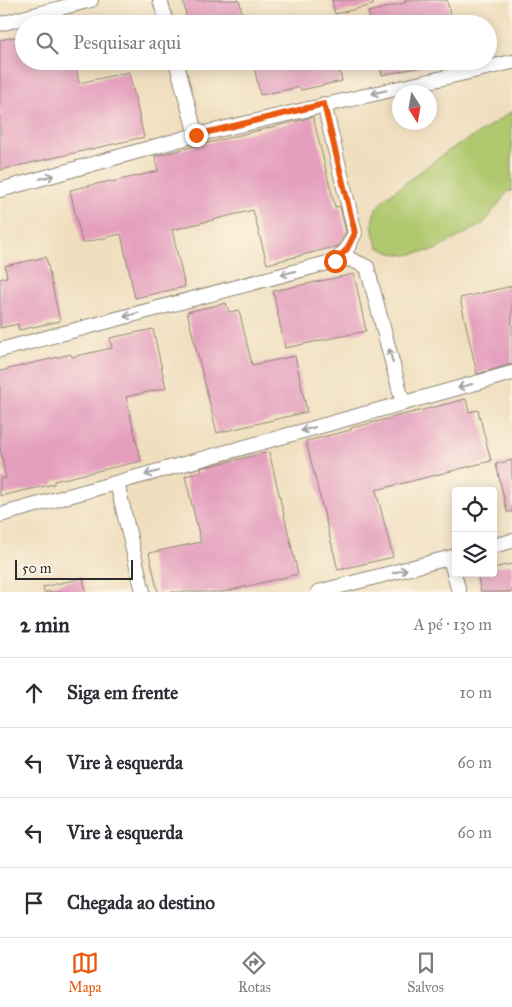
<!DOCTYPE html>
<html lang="pt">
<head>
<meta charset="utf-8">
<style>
	body { margin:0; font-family:"IM FELL Great Primer",serif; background:#f7f7f7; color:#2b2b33 }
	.controls { position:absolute; right:15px; bottom:15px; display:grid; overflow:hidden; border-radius:5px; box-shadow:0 2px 12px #0003 }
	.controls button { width:45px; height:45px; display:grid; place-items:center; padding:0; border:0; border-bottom:1px solid #e1e1e2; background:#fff; color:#2b2b33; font:25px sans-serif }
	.compass { position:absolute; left:392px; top:85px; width:45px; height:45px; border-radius:50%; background:#fff; box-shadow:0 2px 12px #0003; rotate:169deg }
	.scale { position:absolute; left:15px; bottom:12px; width:118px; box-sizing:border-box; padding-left:5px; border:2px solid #2b2b2b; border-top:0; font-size:14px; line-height:18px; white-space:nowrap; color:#2b2b2b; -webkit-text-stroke:4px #fcf5e5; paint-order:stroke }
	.stop { position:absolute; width:15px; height:15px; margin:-11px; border:4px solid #ea580c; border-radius:50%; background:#fff }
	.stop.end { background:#ea580c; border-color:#fff; box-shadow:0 1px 5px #0008 }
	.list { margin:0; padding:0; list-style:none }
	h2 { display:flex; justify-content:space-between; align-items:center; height:65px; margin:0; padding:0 20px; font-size:21px }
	h2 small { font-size:16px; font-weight:400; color:#7c7c81 }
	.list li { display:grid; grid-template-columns:32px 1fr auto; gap:15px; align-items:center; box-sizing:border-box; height:70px; padding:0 20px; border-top:1px solid #e1e1e2 }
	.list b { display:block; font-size:19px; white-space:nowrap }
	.list em { font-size:16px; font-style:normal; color:#7c7c81 }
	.icon { flex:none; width:28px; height:28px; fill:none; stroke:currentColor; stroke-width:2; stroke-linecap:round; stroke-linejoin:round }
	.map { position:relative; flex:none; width:512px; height:592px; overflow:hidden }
	.search { position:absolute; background:#fff; box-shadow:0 2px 12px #0003; left:15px; right:15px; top:15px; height:55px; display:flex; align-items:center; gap:12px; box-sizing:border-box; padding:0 18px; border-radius:28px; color:#7c7c81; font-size:19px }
	.sheet { height:345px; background:#fff }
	nav { display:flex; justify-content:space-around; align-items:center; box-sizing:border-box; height:70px; border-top:1px solid #e1e1e2; background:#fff; font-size:14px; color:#7c7c81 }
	nav a { display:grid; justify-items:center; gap:2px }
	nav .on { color:#ea580c }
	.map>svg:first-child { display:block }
	.green { fill:#b0c86e; stroke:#6e7a4c }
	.building { fill:#e49fbd }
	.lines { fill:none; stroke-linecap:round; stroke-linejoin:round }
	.minor-casing { stroke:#8e8575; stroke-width:16 }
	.minor { stroke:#fff; stroke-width:14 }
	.oneway { stroke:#a0a0a0 }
	.route { stroke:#ea580c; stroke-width:6 }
</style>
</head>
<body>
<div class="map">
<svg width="512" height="592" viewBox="0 0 512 592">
	<rect width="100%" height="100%" fill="#fcf5e5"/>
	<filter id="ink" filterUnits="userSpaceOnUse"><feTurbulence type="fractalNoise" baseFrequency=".02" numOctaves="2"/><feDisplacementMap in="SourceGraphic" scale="10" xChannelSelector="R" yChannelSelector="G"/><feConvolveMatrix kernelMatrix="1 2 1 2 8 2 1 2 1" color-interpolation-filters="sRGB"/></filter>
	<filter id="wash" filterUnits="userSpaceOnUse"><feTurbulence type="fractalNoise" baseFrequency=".0096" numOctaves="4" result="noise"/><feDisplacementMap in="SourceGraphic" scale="20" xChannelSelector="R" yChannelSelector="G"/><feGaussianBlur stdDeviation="1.12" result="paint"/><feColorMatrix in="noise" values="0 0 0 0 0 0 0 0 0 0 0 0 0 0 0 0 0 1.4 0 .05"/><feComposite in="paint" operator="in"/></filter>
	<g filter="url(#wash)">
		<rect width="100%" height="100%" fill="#f0dfbf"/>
		<path class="green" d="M512 111V191H508L484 223 435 250 406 255 391 253 378 247C370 226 369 215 385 198L448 151 481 132Z"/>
		<g id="blocks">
			<g class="building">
				<path d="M183 0H239L245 24H188Z"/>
				<path d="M332 0H373V5L335 14Z"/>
				<path d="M404 0H447L452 24H371L368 12 405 3Z"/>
				<path d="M24 35V61H75L79 83 129 72 144 137 0 170V40Z"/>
				<path d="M253 61H338L342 81 301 90 300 87 260 95Z"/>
				<path d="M379 61H421L422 67 382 75Z"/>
				<path d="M313 117 335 207 340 206 346 232 338 246 267 264 253 210 172 230 185 287 135 298 121 234 82 243 70 190 110 181 111 182 158 171 155 156Z"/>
				<path d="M46 257 60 321 19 330 18 324 0 328V279L7 277 5 266Z"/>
				<path d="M354 274 366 331 285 348 273 291Z"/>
				<path d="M512 286V364L477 374 460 298Z"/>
				<path d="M226 303 229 312 239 310 252 365 295 356 307 412 217 433 187 312Z"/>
				<path d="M153 329 166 388 126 397 141 461 54 481V484L0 496V479L6 478 0 448V371L71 354 72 357 112 348 110 338Z"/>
				<path d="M466 399 469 412 478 410 491 461 376 490 393 557 338 570 306 441 351 430V428Z"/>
				<path d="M269 452 298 574 224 592H158L149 553 201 542 185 476 202 472 201 468Z"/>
				<path d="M512 460V512H507L496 464Z"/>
				<path d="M512 564V592H481L477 573H493V568Z"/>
				<path d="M83 578 86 592H44L43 587Z"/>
			</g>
		</g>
	</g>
	<g filter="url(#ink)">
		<use href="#blocks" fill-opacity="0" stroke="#8e8575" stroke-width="1"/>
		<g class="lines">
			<g class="minor-casing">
				<g id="minor">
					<path d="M160 0 167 24"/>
					<path d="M0 24 91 0"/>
					<path d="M176 61 196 135"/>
					<path d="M324 104 355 233 347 249 335 261"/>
					<path d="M0 190 196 135 512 62"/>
					<path d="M0 350 335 261 350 259 367 267 403 403"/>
					<path d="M117 483 143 592"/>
					<path d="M0 515 512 373"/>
					<path d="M493 546 512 541"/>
					<path d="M450 558 459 592"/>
					<path d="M318 592 456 556"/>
				</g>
			</g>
			<use href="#minor" class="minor"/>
		</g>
		<defs><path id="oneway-shaft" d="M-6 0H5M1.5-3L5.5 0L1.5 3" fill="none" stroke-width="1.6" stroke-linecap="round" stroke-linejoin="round" transform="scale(1.25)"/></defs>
		<g class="oneway">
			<use href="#oneway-shaft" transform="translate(379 92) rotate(167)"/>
			<use href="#oneway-shaft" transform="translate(47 177) rotate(-16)"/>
			<use href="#oneway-shaft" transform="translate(288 273) rotate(165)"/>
			<use href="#oneway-shaft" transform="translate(131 315) rotate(165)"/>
			<use href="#oneway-shaft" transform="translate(391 356) rotate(-105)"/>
			<use href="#oneway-shaft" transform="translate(465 386) rotate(165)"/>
			<use href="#oneway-shaft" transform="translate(308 429) rotate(164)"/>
			<use href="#oneway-shaft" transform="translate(152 473) rotate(164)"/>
			<use href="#oneway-shaft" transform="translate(400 571) rotate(-15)"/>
		</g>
	</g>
	<g class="lines" filter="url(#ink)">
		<path class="route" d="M196 135 324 104 355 233 347 249 335 261"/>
	</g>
</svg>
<div class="controls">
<button><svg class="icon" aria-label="locate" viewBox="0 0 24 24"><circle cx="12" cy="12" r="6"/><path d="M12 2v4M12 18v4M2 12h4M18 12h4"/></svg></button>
<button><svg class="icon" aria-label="layers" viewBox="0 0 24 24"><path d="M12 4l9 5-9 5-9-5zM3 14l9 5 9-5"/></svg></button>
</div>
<svg class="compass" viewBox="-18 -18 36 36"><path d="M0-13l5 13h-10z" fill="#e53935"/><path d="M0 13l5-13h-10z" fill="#7c7c81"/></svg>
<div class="scale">50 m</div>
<div class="stop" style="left:335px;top:261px"></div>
<div class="stop end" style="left:196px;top:135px"></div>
<div class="search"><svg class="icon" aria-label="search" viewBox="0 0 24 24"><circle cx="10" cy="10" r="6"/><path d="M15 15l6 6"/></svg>Pesquisar aqui</div>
</div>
<section class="sheet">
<h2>2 min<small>A pé · 130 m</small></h2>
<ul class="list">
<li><svg class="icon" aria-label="ahead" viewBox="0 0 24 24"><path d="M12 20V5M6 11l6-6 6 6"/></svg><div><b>Siga em frente</b></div><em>10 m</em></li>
<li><svg class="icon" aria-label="left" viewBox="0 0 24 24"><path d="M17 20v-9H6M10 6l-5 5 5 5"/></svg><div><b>Vire à esquerda</b></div><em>60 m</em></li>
<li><svg class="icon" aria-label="left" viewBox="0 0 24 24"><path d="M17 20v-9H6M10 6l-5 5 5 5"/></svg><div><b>Vire à esquerda</b></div><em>60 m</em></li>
<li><svg class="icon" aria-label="arrive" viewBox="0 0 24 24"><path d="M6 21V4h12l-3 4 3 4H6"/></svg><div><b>Chegada ao destino</b></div></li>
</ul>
</section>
<nav>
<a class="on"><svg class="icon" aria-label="map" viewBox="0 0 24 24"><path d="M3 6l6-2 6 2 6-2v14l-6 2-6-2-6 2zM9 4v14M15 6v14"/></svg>Mapa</a>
<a><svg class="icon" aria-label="directions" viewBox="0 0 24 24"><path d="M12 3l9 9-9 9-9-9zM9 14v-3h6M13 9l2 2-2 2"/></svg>Rotas</a>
<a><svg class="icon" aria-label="saved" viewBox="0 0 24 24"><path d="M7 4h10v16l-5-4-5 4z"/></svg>Salvos</a>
</nav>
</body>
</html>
